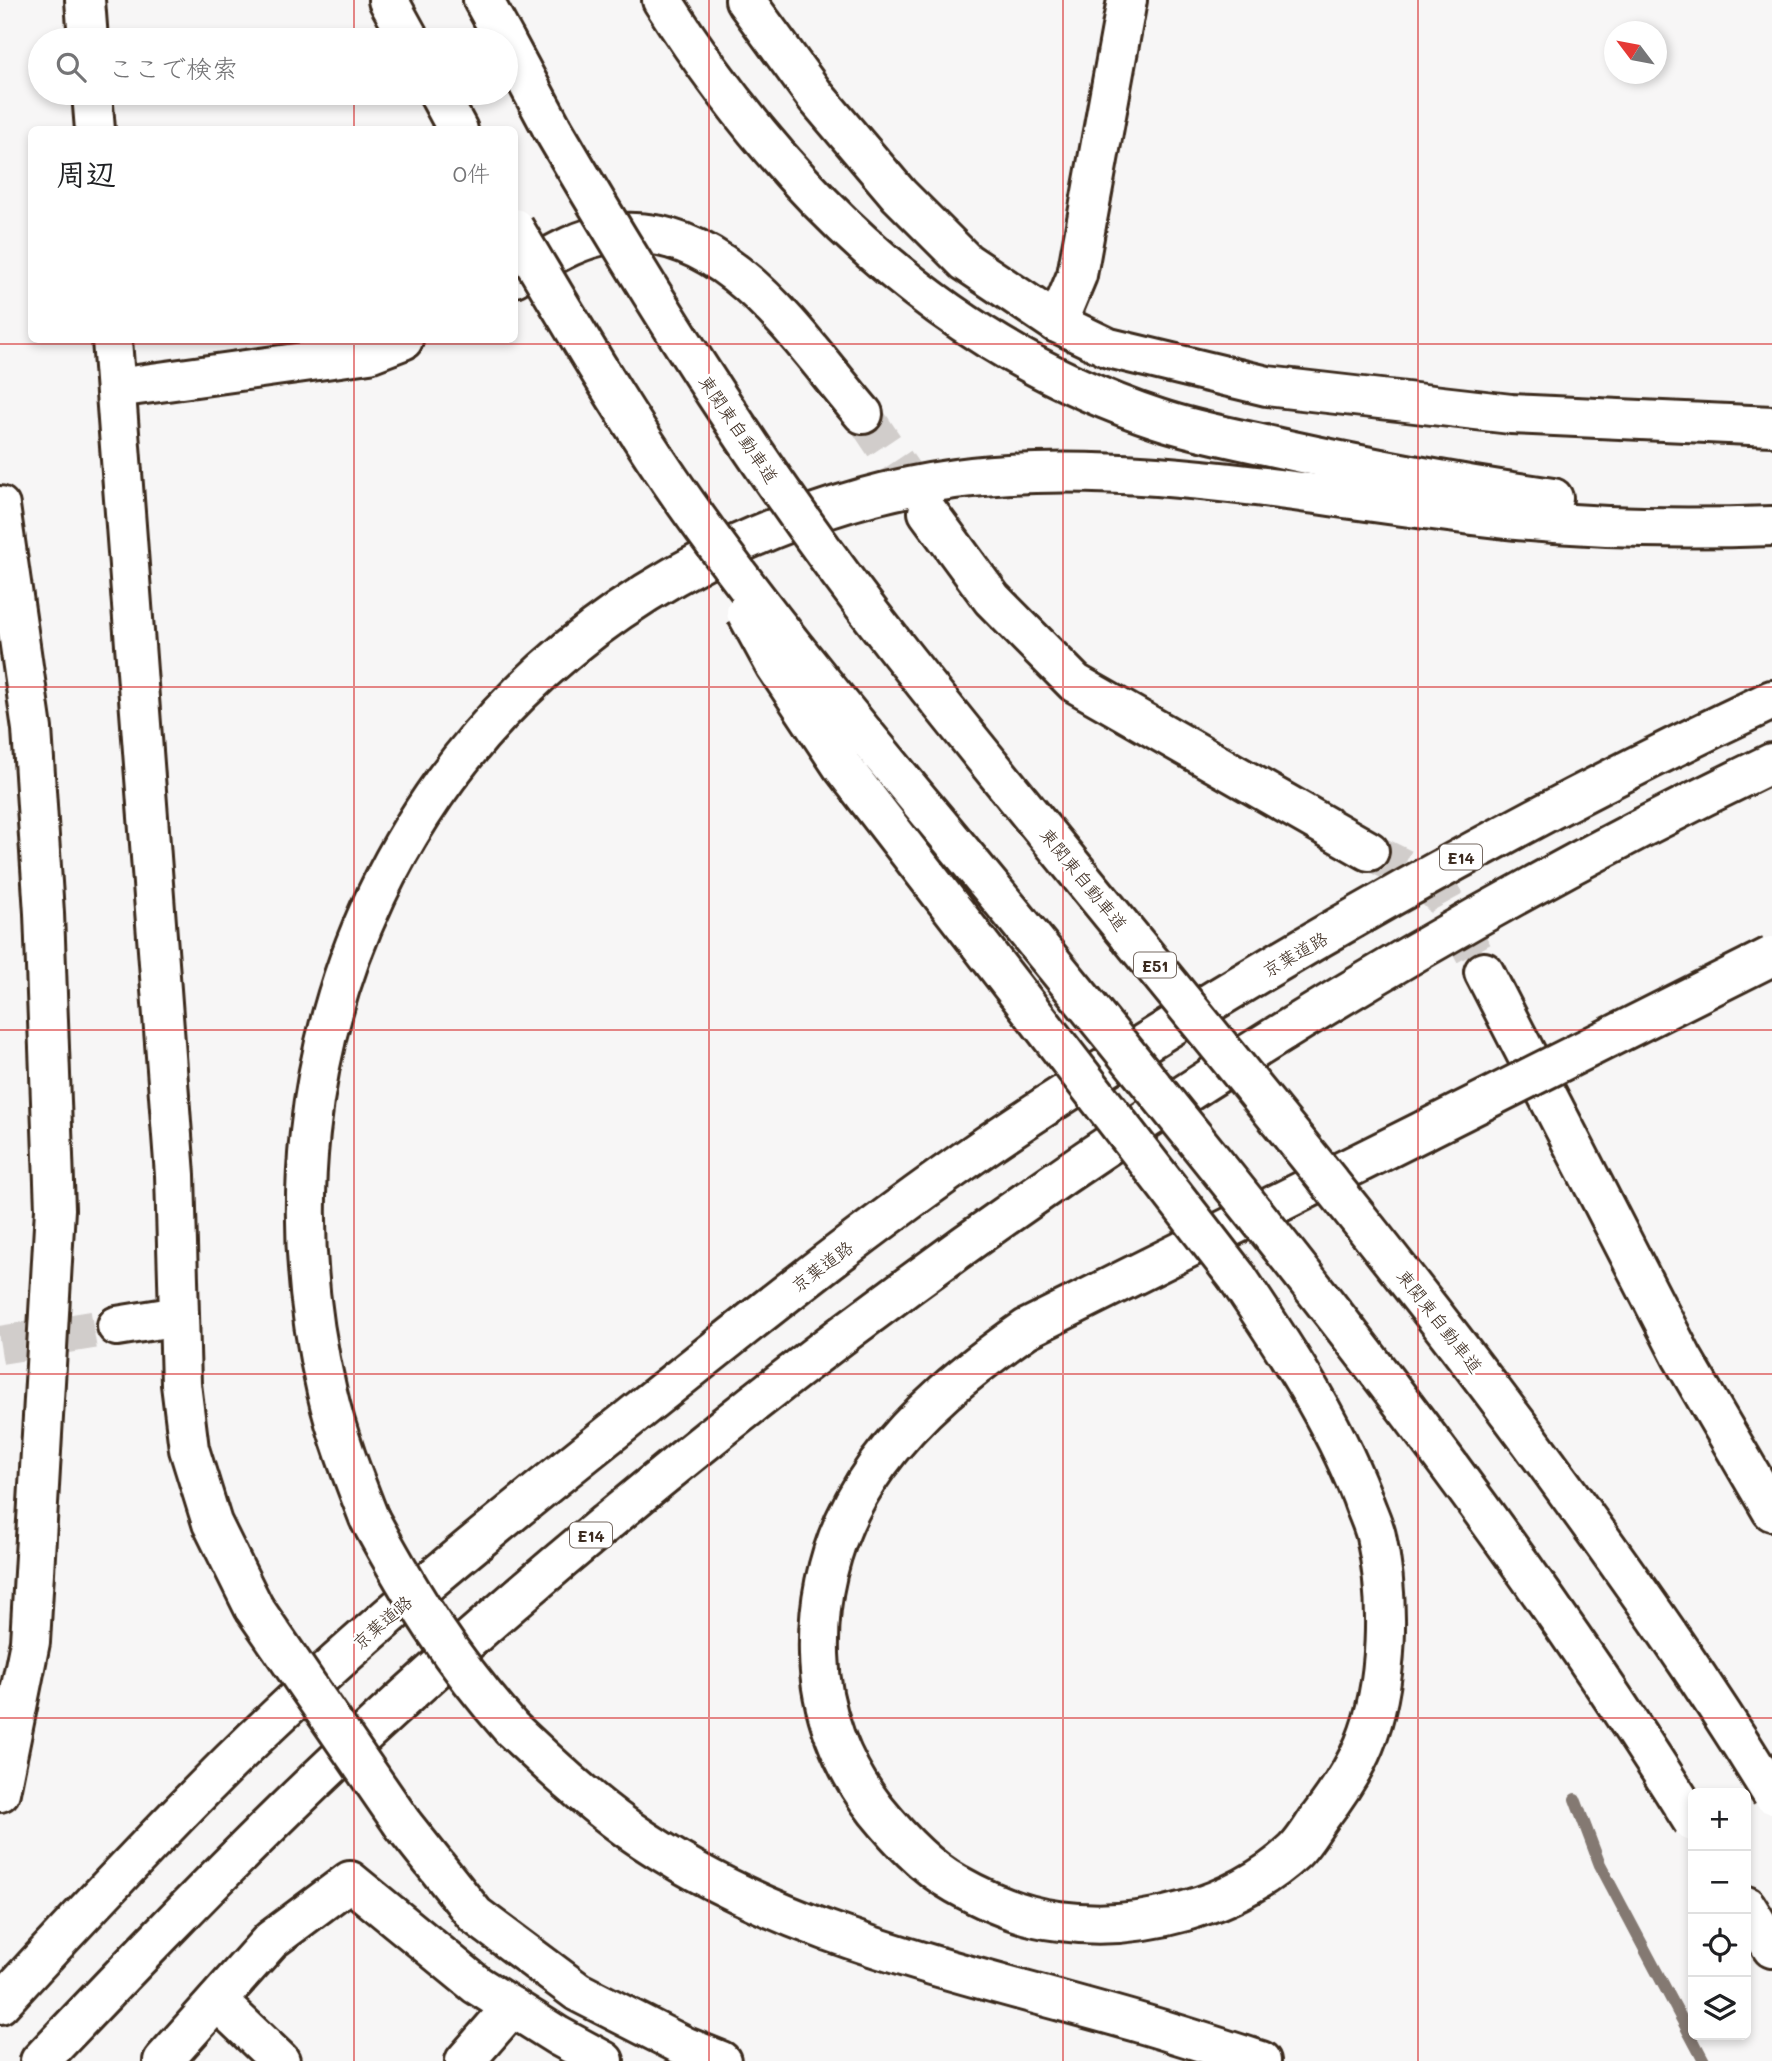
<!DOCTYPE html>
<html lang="ja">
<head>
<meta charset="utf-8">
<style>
	body { margin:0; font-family:Mali,"Klee One",sans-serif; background:#f6f6f6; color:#202124 }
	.controls { position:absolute; right:21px; bottom:21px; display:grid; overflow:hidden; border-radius:10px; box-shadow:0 4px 10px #0003 }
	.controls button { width:63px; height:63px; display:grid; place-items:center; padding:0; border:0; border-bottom:2px solid #e0e0e0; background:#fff; color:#202124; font:35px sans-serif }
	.compass { position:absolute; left:1604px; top:21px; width:63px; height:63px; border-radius:50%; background:#fff; box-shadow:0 4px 10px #0003; rotate:302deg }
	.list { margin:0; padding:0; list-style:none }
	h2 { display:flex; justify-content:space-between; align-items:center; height:91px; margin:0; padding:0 28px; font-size:30px }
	h2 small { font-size:23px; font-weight:400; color:#757577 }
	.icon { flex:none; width:38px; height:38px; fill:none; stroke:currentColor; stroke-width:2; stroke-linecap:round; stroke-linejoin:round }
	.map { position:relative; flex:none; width:1772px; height:2061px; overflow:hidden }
	.search { position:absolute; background:#fff; box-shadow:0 4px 10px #0003; left:28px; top:28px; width:490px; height:77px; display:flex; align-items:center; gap:18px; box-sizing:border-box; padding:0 24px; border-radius:38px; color:#757577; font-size:26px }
	.panel { position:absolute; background:#fff; box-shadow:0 4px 10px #0003; left:28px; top:126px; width:490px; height:217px; border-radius:10px }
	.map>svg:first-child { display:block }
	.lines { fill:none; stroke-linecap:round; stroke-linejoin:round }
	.stream { stroke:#847972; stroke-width:12 }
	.minor-tunnel { stroke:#d1cdcb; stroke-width:38; stroke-dasharray:38 19; stroke-linecap:butt }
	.minor-casing { stroke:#3b2a1e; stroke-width:44 }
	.highway-casing { stroke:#3b2a1e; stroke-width:44 }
	.minor { stroke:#fff; stroke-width:38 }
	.highway { stroke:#fff; stroke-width:38 }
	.minor-bridge-casing { stroke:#3b2a1e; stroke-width:44; stroke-linecap:butt }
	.highway-bridge-casing { stroke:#3b2a1e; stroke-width:44; stroke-linecap:butt }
	.minor-bridge { stroke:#fff; stroke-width:38 }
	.highway-bridge { stroke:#fff; stroke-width:38 }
	.grid { fill:none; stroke:#d62828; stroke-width:2; stroke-opacity:0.55 }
	.labels { text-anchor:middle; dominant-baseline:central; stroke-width:5; stroke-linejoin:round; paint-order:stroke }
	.shield { fill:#fff; stroke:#766a62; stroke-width:2 }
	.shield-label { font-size:16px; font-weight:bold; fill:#3b2a1e }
	.street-label { font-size:18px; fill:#3b2a1e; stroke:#fff }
</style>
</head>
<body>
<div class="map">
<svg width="1772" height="2061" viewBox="0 0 1772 2061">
	<rect width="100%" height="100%" fill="#f7f6f6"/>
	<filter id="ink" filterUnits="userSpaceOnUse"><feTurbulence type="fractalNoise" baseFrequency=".0143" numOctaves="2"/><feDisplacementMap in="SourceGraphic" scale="14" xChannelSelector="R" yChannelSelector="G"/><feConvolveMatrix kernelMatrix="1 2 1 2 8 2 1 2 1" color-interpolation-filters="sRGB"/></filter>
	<g filter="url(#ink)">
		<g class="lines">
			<path class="stream" d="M1575 1799 1600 1865 1704 2061"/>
			<g class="minor-tunnel">
				<path d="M863 414 928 511"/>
				<path d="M1369 851 1420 876 1444 899 1484 972"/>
				<path d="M0 1345 117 1326"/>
			</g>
			<g class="minor-casing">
				<g id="minor">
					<path d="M85 0 88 40"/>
					<path d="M745 0 816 97 899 195 966 262 1057 323 1109 348 1267 386 1511 414 1772 426"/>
					<path d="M92 93 95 130"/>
					<path d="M514 277C545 260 576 238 611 234 725 219 799 340 863 414"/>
					<path d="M1057 323 1077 275 1127 0"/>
					<path d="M112 340 175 1175 181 1384 189 1449 212 1523 254 1608"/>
					<path d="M116 388 369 353 403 340"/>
					<path d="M928 512 992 599 1075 683 1369 851"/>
					<path d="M1484 972 1682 1357 1772 1511"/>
					<path d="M117 1326 179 1316"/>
					<path d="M402 1823 475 1915 578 1992 686 2047 721 2061"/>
					<path d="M217 2001 280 2061"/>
					<path d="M163 2061 271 1940 350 1881 477 1985 558 2036 604 2061"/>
					<path d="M465 2061 512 2007"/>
				</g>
			</g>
			<g class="highway-casing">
				<g id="highway">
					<path d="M388 0 410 40"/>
					<path d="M483 0 505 40"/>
					<path d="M662 0C782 189 942 347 1159 419 1198 432 1239 439 1279 448 1370 468 1460 485 1553 498"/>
					<path d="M506 42 552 128"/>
					<path d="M438 93 458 130"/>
					<path d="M0 506 32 729 44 913 55 1209 30 1642 0 1792"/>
					<path d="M1237 1277C1285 1348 1331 1417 1362 1497 1366 1510 1373 1523 1376 1536 1390 1599 1389 1685 1364 1745 1354 1769 1336 1796 1320 1817 1312 1828 1305 1841 1295 1851 1235 1907 1140 1932 1059 1921 1024 1917 986 1901 956 1884 925 1867 898 1837 876 1810 842 1766 820 1711 819 1654 815 1502 910 1410 1026 1329L1425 1130"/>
					<path d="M369 1518C353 1477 337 1436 327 1392 245 1043 406 697 733 546 803 514 879 489 955 479 1138 455 1335 502 1517 520 1602 528 1687 529 1772 526"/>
					<path d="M512 1729C549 1764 586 1799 628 1829 780 1937 965 1972 1140 2023 1181 2035 1221 2048 1261 2061"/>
					<path d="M1746 1906 1772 1948"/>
					<path d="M0 2004C75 1922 151 1841 230 1762 354 1640 490 1529 626 1421 762 1312 898 1202 1044 1107 1277 956 1521 818 1772 700"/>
					<path d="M40 2061C121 1976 201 1892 285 1810 422 1676 571 1549 721 1429 1047 1170 1397 943 1772 763"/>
				</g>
			</g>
			<use href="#minor" class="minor"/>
			<use href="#highway" class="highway"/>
			<g class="minor-bridge-casing">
				<path id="minor-bridge" d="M254 1608 402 1823"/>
			</g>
			<g class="highway-bridge-casing">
				<g id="highway-bridge">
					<path d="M552 128C657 307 767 483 896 647 1119 930 1356 1201 1568 1493 1639 1591 1709 1690 1772 1794"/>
					<path d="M514 228C572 325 629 424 695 516 793 653 905 782 1012 913 1250 1206 1493 1500 1693 1822"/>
					<path d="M746 612 775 665 842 766 1237 1277"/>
					<path d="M1425 1130 1772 956"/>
					<path d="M369 1518C413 1599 451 1660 512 1729"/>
				</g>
			</g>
			<use href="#minor-bridge" class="minor-bridge"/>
			<use href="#highway-bridge" class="highway-bridge"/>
		</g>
	</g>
	<path class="grid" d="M354 0V40M709 0V2061M1063 0V2061M1418 0V2061M354 93V130M354 340V2061M0 344H1772M0 687H1772M0 1030H1772M0 1374H1772M0 1718H1772"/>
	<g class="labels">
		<g class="shield">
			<rect x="1440" y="844.5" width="42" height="25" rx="5"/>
			<rect x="1134" y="952.5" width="42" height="25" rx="5"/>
			<rect x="570" y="1522.5" width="42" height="25" rx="5"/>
		</g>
		<g class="shield-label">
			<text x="1461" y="857">E14</text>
			<text x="1155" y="965">E51</text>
			<text x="591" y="1535">E14</text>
		</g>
		<g class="street-label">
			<text transform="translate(739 429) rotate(56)">東関東自動車道</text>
			<text transform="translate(1084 879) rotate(51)">東関東自動車道</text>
			<text transform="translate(1295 954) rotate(-30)">京葉道路</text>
			<text transform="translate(822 1266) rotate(-37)">京葉道路</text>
			<text transform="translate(1440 1321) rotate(52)">東関東自動車道</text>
			<text transform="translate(382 1622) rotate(-41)">京葉道路</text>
		</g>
	</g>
</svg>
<div class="controls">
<button>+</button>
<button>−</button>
<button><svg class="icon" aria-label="locate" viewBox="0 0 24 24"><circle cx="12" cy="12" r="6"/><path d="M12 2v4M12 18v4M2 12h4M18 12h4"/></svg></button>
<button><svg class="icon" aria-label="layers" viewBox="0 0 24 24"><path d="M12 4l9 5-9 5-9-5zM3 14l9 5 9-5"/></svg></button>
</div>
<svg class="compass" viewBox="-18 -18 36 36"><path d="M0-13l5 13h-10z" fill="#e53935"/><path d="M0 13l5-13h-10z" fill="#757577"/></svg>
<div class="search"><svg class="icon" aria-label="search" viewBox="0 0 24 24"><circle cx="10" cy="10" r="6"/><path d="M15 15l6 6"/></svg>ここで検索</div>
<section class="panel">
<h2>周辺<small>0件</small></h2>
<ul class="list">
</ul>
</section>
</div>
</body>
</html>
